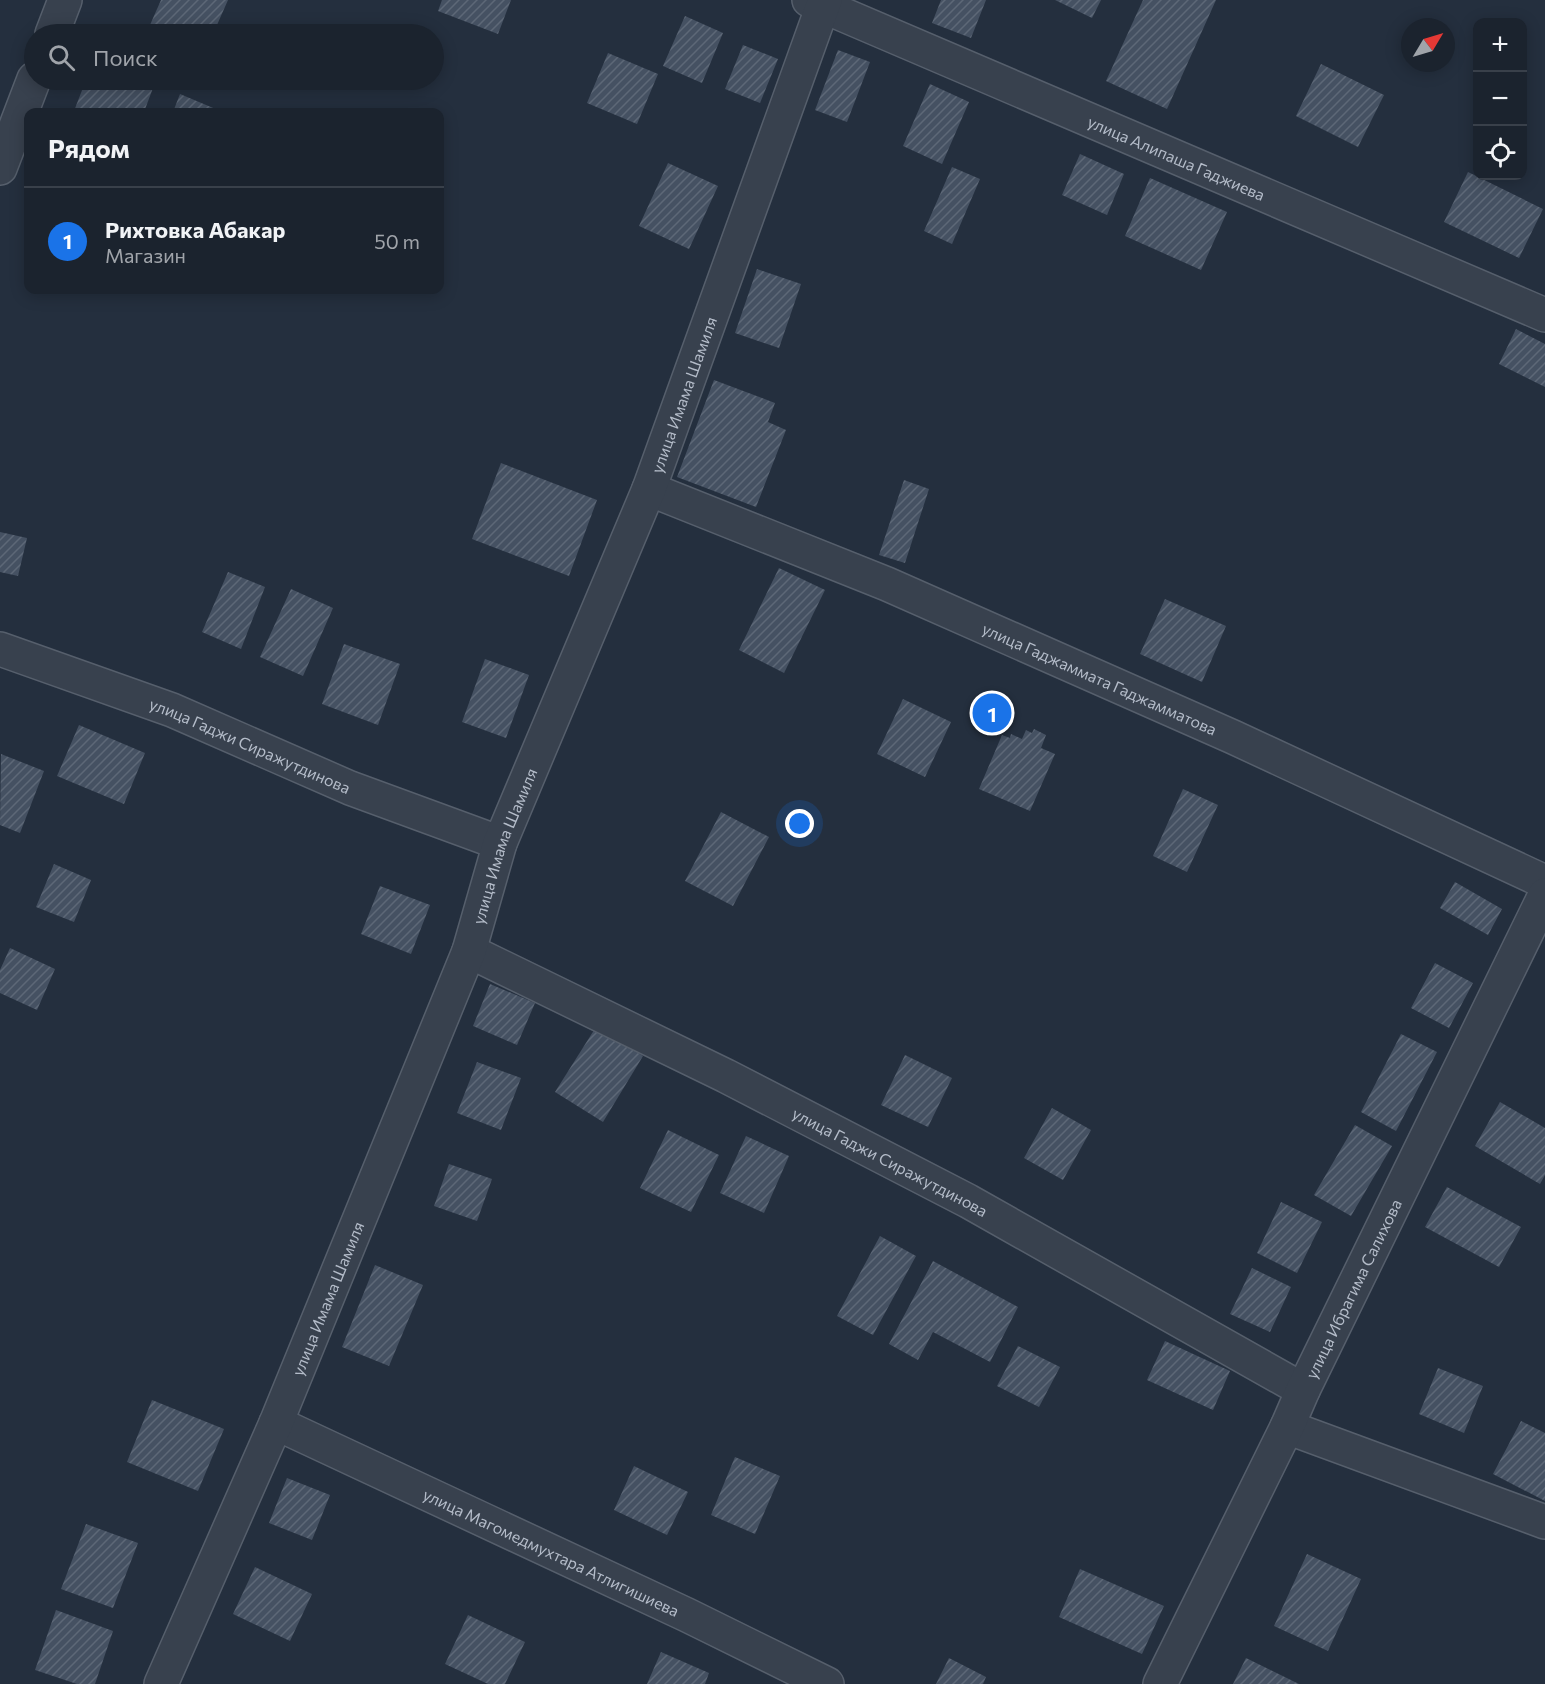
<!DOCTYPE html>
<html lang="ru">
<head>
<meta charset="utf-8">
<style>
	body { margin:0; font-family:Commissioner,sans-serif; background:#282f3a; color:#f1f3f6 }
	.controls { position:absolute; right:18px; top:18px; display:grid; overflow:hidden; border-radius:12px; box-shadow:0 3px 15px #0003 }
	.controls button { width:54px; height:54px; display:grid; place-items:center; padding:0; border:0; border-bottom:2px solid #39404a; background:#1b232e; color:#f1f3f6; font:30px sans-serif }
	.compass { position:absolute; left:1401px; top:18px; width:54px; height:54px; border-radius:50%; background:#1b232e; box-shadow:0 3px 15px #0003; rotate:52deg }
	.you { position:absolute; left:800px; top:824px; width:21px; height:21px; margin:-15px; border:4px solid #fff; border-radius:50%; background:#1a73e8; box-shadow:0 0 0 9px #1a73e833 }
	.badge { display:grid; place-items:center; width:39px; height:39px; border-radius:50%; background:#1a73e8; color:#fff; font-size:20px; font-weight:700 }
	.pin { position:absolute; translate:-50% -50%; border:3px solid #fff; box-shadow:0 2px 6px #0006 }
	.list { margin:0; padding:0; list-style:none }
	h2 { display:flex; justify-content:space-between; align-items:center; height:78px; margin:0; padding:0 24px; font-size:26px }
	h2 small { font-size:20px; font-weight:400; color:#a0a4aa }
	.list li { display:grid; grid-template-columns:39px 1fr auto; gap:18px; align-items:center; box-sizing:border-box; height:108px; padding:0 24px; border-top:2px solid #39404a }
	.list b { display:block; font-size:22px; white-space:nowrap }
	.list p { margin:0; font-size:20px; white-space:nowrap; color:#a0a4aa }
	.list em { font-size:20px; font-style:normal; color:#a0a4aa }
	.icon { flex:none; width:33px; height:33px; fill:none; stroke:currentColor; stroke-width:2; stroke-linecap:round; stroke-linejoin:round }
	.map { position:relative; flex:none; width:1545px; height:1684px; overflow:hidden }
	.search { position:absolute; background:#1b232e; box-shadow:0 3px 15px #0003; left:24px; top:24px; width:420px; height:66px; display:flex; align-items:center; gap:15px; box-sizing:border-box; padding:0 21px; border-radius:33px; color:#a0a4aa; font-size:22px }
	.panel { position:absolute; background:#1b232e; box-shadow:0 3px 15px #0003; left:24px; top:108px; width:420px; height:186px; border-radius:12px }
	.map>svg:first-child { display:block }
	.building { fill:url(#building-hatch) }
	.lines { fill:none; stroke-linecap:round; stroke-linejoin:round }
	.minor-casing { stroke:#565f6c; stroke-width:36 }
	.minor { stroke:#38414e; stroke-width:33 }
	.labels { text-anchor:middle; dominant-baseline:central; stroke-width:5; stroke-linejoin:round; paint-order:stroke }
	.street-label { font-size:16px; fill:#b4bcc9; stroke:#1d2633 }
</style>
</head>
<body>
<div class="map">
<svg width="1545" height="1684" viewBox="0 0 1545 1684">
	<defs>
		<pattern id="building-hatch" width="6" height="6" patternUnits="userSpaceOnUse" patternTransform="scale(1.5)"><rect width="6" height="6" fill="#455162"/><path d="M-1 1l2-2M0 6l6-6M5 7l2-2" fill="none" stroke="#5d6877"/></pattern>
	</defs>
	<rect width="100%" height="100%" fill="#242f3e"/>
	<g class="building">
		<path d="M161 0H228L213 34H146Z"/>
		<path d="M442 0H511L498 34 438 11Z"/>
		<path d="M941 0H986L971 38 932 23Z"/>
		<path d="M1055 0H1101L1092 18Z"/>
		<path d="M1143 0H1216L1167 109 1106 81Z"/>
		<path d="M685 16 723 33 702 83 663 66Z"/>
		<path d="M743 45 778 59 760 103 725 89Z"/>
		<path d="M838 50 870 62 847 122 815 110Z"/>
		<path d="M608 53 658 74 637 124 587 103Z"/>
		<path d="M1321 64 1384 95 1358 147 1296 116Z"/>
		<path d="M86 80H156L144 112H78L74 111Z"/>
		<path d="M930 84 969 102 942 164 903 146Z"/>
		<path d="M180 94 218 110 217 112H173Z"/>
		<path d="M1080 154 1124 174 1107 215 1062 195Z"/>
		<path d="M668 163 718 186 689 249 639 226Z"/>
		<path d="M952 167 980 179 952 244 924 231Z"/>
		<path d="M1468 172 1543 209 1519 258 1444 222Z"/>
		<path d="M1150 178 1227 212 1201 270 1125 236Z"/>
		<path d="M757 269 801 284 779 348 735 333Z"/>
		<path d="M1516 329 1545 344V387L1499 364Z"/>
		<path d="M714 380 775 403 768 422 786 430 756 507 677 477Z"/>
		<path d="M501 463 597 500 569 576 472 539Z"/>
		<path d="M904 480 929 489 905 563 879 555Z"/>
		<path d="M0 532 27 538 18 576 0 572Z"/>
		<path d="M779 568 825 590 784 673 739 650Z"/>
		<path d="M228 572 265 587 241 649 202 632Z"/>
		<path d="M291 589 333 608 303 676 260 657Z"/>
		<path d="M1165 599 1226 626 1202 682 1140 654Z"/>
		<path d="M344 644 400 664 378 725 322 704Z"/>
		<path d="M485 659 529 675 506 738 462 722Z"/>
		<path d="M903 699 951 722 925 777 877 754Z"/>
		<path d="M79 725 145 753 124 804 57 776Z"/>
		<path d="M1034 729 1046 735 1041 748 1055 754 1030 811 979 789 1002 735 1010 738 1011 734 1022 739 1026 730 1032 733Z"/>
		<path d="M1 754 44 771 20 833 0 825Z"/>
		<path d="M1183 789 1218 805 1187 872 1153 856Z"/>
		<path d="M721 812 769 837 733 906 685 881Z"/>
		<path d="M54 864 91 880 74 922 36 907Z"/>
		<path d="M1455 882 1502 909 1488 935 1440 908Z"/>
		<path d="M380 886 430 905 411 954 361 934Z"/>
		<path d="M10 948 55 969 37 1010 0 993V970Z"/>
		<path d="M1435 963 1473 983 1449 1028 1411 1008Z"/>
		<path d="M490 984 535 1003 517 1045 473 1026Z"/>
		<path d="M596 1027 643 1056 603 1122 555 1092Z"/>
		<path d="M1401 1034 1437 1052 1396 1131 1361 1112Z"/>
		<path d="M905 1055 952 1078 928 1127 881 1105Z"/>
		<path d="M477 1062 521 1078 501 1130 457 1113Z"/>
		<path d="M1500 1102 1545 1128V1175L1540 1184 1475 1146Z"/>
		<path d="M1052 1108 1091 1130 1063 1180 1024 1158Z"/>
		<path d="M1355 1125 1392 1146 1351 1216 1314 1195Z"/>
		<path d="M668 1130 719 1155 691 1212 640 1188Z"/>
		<path d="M746 1136 789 1156 764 1213 720 1193Z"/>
		<path d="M449 1164 492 1179 477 1221 434 1206Z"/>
		<path d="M1447 1187 1521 1227 1499 1267 1425 1227Z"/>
		<path d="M1281 1202 1322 1222 1297 1273 1257 1253Z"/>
		<path d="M880 1236 916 1256 873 1335 837 1316Z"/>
		<path d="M933 1261 1018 1307 990 1362 933 1332 918 1360 889 1344Z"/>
		<path d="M375 1265 423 1285 389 1366 342 1347Z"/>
		<path d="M1252 1268 1291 1287 1270 1332 1230 1314Z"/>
		<path d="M1165 1341 1230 1371 1213 1410 1147 1380Z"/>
		<path d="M1018 1346 1060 1367 1039 1407 997 1386Z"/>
		<path d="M1438 1368 1483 1386 1464 1433 1419 1414Z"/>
		<path d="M152 1400 224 1429 198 1491 127 1462Z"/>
		<path d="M1521 1421 1545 1433V1501L1493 1474Z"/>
		<path d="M735 1457 780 1476 755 1534 711 1515Z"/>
		<path d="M634 1466 688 1492 667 1535 614 1510Z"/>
		<path d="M287 1478 330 1495 312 1540 269 1523Z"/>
		<path d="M86 1524 138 1543 113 1608 61 1589Z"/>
		<path d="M1307 1554 1361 1579 1328 1651 1274 1626Z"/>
		<path d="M255 1567 312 1594 290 1641 233 1614Z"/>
		<path d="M1080 1569 1164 1606 1142 1654 1059 1617Z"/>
		<path d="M56 1610 113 1631 95 1684H77L35 1670Z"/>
		<path d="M468 1615 525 1642 505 1684H488L445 1664Z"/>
		<path d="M661 1652 709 1673 705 1684H647Z"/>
		<path d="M949 1658 986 1677 983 1684H936Z"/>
		<path d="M1246 1658 1299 1684H1233Z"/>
	</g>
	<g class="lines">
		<g class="minor-casing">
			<g id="minor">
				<path id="s1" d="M809 0 1545 315"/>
				<path d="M52 34 65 0"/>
				<path d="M0 168 34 79"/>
				<path id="s2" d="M649 489 887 584 1233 737 1545 882"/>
				<path id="s3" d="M0 649 172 710 350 788 500 843"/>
				<path id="s4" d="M469 951 726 1076 968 1201 1303 1390"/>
				<path id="s5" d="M276 1423 687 1615 827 1684"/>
				<path d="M1287 1427 1545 1522"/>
				<path id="s6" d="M161 1684 276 1423 469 951 500 843 649 489 825 0"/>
				<path id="s7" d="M1160 1684 1287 1427 1303 1390 1545 895"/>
			</g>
		</g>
		<use href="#minor" class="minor"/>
	</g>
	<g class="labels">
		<g class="street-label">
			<text stroke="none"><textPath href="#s1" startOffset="400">улица Алипаша Гаджиева</textPath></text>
			<text stroke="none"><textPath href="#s6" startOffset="1392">улица Имама Шамиля</textPath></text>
			<text stroke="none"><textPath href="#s2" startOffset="489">улица Гаджаммата Гаджамматова</textPath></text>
			<text stroke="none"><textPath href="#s3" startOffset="268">улица Гаджи Сиражутдинова</textPath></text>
			<text stroke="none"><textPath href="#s6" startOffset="906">улица Имама Шамиля</textPath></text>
			<text stroke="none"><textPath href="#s4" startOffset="471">улица Гаджи Сиражутдинова</textPath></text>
			<text stroke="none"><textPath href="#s7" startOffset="440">улица Ибрагима Салихова</textPath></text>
			<text stroke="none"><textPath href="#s6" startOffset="420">улица Имама Шамиля</textPath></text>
			<text stroke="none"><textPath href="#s5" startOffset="304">улица Магомедмухтара Атлигишиева</textPath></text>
		</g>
	</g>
</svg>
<div class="controls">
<button>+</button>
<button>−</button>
<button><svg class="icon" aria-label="locate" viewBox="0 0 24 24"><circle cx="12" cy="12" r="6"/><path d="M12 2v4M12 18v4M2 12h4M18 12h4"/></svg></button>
</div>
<svg class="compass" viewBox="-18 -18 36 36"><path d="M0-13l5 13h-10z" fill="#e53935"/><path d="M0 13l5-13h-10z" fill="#a0a4aa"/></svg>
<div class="you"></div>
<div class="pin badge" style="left:992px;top:713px">1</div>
<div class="search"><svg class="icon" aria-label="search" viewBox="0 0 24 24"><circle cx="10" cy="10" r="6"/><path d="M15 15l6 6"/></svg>Поиск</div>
<section class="panel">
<h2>Рядом<small></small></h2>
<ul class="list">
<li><span class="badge">1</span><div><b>Рихтовка Абакар</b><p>Магазин</p></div><em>50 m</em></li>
</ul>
</section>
</div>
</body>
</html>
